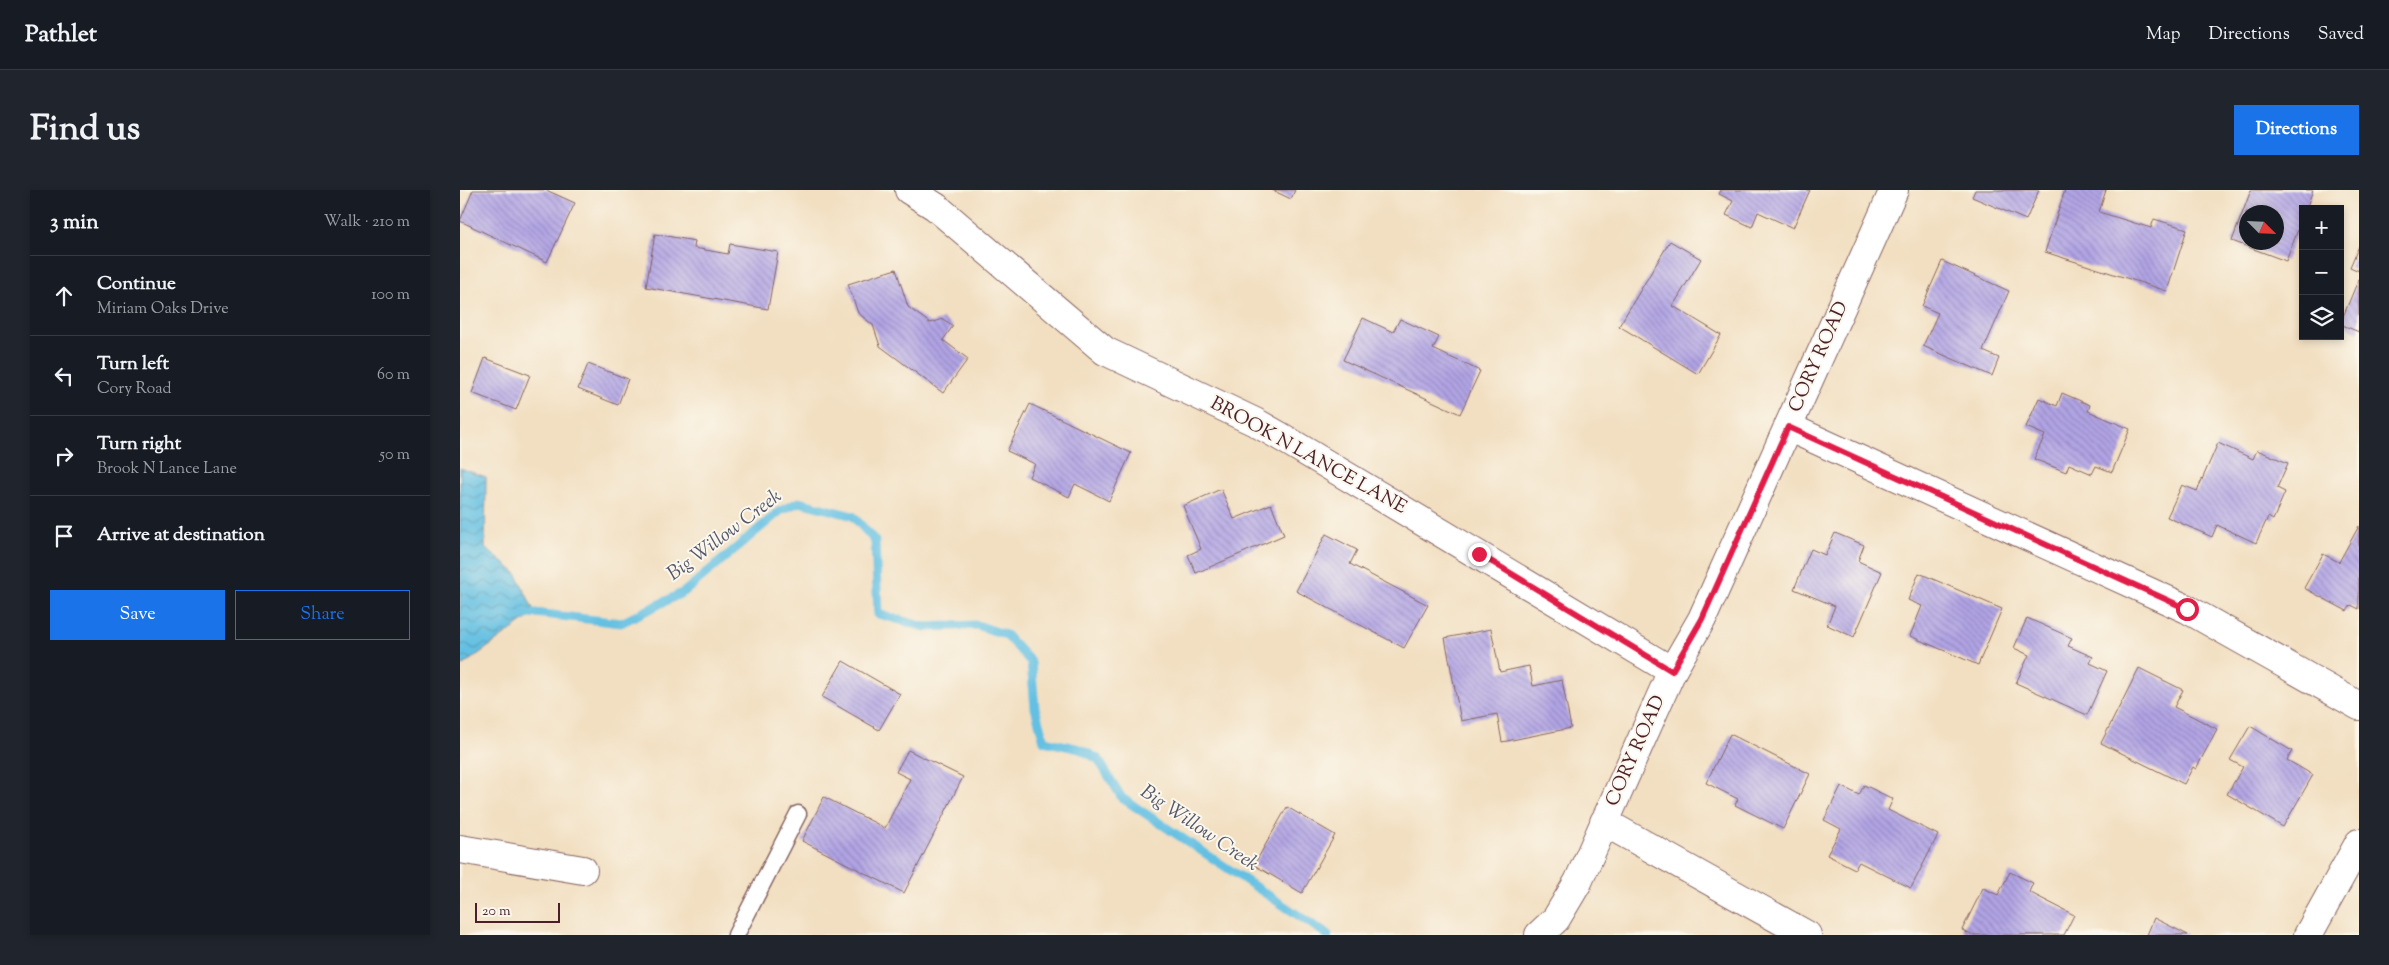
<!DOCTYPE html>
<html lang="en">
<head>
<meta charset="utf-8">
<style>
	body { margin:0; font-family:"Sorts Mill Goudy",serif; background:#20242c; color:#f1f3f6 }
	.controls { position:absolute; right:15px; top:15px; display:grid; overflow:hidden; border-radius:0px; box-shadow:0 2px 8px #0003 }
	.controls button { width:45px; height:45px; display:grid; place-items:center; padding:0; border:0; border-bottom:1px solid #363941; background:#171b24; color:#f1f3f6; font:25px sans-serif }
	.compass { position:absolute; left:1779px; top:15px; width:45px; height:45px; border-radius:50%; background:#171b24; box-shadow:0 2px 8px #0003; rotate:114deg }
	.scale { position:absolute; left:15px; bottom:12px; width:85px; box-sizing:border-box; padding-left:5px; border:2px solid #4a1f2b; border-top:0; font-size:14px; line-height:18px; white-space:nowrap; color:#4a1f2b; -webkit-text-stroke:4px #fbf7ec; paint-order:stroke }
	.stop { position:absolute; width:15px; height:15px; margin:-11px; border:4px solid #e11d48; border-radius:50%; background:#fff }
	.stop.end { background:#e11d48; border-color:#fff; box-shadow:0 1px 5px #0008 }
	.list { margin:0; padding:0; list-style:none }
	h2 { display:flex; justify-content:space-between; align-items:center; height:65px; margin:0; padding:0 20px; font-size:21px }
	h2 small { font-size:16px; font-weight:400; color:#9ea1a6 }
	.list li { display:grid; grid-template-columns:32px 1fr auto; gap:15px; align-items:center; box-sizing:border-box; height:80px; padding:0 20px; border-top:1px solid #363941 }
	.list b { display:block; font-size:19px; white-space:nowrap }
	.list p { margin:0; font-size:16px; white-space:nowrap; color:#9ea1a6 }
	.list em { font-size:16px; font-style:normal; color:#9ea1a6 }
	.actions { display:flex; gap:10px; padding:15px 20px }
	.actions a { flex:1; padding:11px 0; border:1px solid #1a73e8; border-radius:0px; text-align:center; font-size:18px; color:#1a73e8 }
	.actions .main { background:#1a73e8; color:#fff }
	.icon { flex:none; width:28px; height:28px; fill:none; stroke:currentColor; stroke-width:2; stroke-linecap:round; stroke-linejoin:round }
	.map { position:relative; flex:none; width:1899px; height:745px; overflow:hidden; border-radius:0px }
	header { display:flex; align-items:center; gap:30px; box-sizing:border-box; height:70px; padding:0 25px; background:#171b24; border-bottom:1px solid #363941 }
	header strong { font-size:24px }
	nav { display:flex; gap:28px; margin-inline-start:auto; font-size:18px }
	.intro { display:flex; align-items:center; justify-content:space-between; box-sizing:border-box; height:120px; padding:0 30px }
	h1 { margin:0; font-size:35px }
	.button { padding:12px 22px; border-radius:0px; background:#1a73e8; color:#fff; font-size:18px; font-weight:700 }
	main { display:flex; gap:30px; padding:0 30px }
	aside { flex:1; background:#171b24; border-radius:0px; box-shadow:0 2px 8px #0003 }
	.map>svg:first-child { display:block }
	.water { fill:url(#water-waves); stroke:#577086 }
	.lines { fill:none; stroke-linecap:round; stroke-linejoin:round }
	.stream { stroke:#64c0e2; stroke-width:9 }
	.building { fill:url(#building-back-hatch); fill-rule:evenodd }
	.lane-casing { stroke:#856260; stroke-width:19 }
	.street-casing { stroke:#856260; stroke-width:30 }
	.lane { stroke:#fff; stroke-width:16 }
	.street { stroke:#fff; stroke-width:28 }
	.route { stroke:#e11d48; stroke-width:6 }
	.labels { text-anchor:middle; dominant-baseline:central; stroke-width:4; stroke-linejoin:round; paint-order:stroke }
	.street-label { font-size:19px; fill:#4a1f2b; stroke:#fbf7ec }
	.water-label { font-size:20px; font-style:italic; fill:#53576b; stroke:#fbf7ec }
</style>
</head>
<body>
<header>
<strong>Pathlet</strong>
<nav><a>Map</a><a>Directions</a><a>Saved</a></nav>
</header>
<div class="intro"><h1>Find us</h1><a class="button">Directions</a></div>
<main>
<aside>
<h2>3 min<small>Walk · 210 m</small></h2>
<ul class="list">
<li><svg class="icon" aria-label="ahead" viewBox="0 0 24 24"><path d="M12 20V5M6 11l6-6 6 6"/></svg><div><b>Continue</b><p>Miriam Oaks Drive</p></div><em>100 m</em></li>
<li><svg class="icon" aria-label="left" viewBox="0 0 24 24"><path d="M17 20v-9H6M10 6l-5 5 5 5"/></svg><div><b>Turn left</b><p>Cory Road</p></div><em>60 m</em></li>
<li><svg class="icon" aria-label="right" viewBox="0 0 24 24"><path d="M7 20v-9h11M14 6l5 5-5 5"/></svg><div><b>Turn right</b><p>Brook N Lance Lane</p></div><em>50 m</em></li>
<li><svg class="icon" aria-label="arrive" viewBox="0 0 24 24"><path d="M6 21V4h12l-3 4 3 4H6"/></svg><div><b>Arrive at destination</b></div></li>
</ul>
<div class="actions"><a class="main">Save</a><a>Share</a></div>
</aside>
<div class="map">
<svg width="1899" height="745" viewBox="0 0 1899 745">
	<defs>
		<pattern id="water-waves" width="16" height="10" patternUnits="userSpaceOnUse" patternTransform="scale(1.25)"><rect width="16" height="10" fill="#64c0e2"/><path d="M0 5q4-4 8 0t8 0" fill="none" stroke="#549bb7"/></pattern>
		<pattern id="building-back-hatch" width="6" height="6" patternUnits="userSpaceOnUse" patternTransform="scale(1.25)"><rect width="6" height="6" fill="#b1a4e5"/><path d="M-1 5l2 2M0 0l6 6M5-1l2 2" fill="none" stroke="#9285ba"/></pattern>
	</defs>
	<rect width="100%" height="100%" fill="#fbf7ec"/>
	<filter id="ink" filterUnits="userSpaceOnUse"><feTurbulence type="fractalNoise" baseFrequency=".02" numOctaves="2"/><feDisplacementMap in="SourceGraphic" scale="10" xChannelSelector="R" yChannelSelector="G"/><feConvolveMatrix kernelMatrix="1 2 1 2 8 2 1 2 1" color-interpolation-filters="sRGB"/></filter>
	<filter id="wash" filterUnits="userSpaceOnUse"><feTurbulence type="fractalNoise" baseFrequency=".0096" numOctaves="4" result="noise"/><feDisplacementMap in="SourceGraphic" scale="20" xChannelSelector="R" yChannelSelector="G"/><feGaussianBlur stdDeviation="1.12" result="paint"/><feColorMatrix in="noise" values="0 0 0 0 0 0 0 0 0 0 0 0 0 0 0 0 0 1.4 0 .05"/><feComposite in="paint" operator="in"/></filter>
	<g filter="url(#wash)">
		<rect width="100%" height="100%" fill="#f2dfc1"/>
		<path class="water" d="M0 278 26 287 25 358 56 383 75 423 3 475 0 474Z"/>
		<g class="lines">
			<path class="stream" d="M63 426 75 423 161 433 224 402 320 321 339 312 393 326 415 351 418 424 465 437 517 435 546 445 571 472 575 518 584 551 620 559 638 569 662 608 868 745"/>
		</g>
		<g id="blocks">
			<g class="building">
				<path d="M13 0H86L115 13 87 72 0 31Z"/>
				<path d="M812 0H835L831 9Z"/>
				<path d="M1261 0H1350L1333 38 1298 22 1292 37 1266 25 1273 11 1259 4Z"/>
				<path d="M1515 0H1579L1566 30 1512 7Z"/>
				<path d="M1605 0H1646L1639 22 1691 38 1694 29 1727 39 1707 101 1585 62Z"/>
				<path d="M1791 0H1853L1846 19H1843V27L1826 71 1772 51ZM1786 22H1816V52H1786Z"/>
				<path d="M195 44 235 51 234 58 268 64 270 54 318 62 308 119 186 97Z"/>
				<path d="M1210 51 1241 69 1213 116 1261 145 1238 184 1159 136Z"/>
				<path d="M1899 56V81L1890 77Z"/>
				<path d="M1482 71 1549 101 1523 161 1539 168 1532 186 1463 156 1478 123 1462 116Z"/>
				<path d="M436 79 448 117 470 133 483 129 493 136 483 150 508 169 483 203 420 156 413 135 398 123 388 94Z"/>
				<path d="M1899 88V142L1880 134Z"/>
				<path d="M903 128 933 142 940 129 979 147 973 159 1020 181 1000 224 883 170Z"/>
				<path d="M25 168 70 185 56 220 12 203Z"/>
				<path d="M128 174 168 189 158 215 118 199Z"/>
				<path d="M1602 203 1630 215 1628 221 1670 239 1652 282 1636 276 1632 284 1609 274 1606 282 1574 269 1585 245 1566 237 1579 208 1597 216Z"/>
				<path d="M570 214 671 263 649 311 615 294 609 307 569 287 575 274 547 261Z"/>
				<path d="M1758 253 1793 269 1797 260 1828 273 1817 298 1825 302 1813 330 1808 327 1796 353 1757 335 1752 347 1707 327 1722 295 1737 301Z"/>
				<path d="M761 299 774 329 811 314 824 345 736 383 728 365 741 359 723 316Z"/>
				<path d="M1899 336V419L1891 415 1887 421 1844 398 1863 364 1879 372Z"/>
				<path d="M1375 343 1404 355 1398 371 1422 382 1394 447 1367 435 1375 416 1334 399 1351 359 1365 365Z"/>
				<path d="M866 344 897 360 890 374 968 415 944 458 836 401Z"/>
				<path d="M1459 383 1542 419 1518 475 1450 446 1462 416 1448 410Z"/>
				<path d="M1567 428 1612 448 1608 456 1633 467 1630 473 1647 481 1627 525 1556 493 1569 465 1554 458Z"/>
				<path d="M1031 439 1040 482 1069 476 1073 496 1102 490 1111 538 1042 552 1037 524 1001 531 985 448Z"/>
				<path d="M383 471 440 504 419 540 362 507Z"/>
				<path d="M1679 478 1723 500 1714 517 1757 539 1736 579 1733 577 1724 594 1641 553Z"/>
				<path d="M1790 536 1832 561 1827 570 1853 585 1823 637 1767 604 1783 577 1770 570Z"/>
				<path d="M1270 544 1350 584 1323 639 1275 615 1278 609 1246 593Z"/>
				<path d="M448 560 503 587 444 703 342 651 364 607 425 638 450 589 436 582Z"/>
				<path d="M1404 595 1433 609 1428 620 1478 645 1451 698 1399 672 1395 679 1367 665 1381 639 1364 630 1381 596 1399 605Z"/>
				<path d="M827 617 875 645 842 703 794 675Z"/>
				<path d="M1550 682 1573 693 1569 702 1614 725 1604 745H1511L1502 740 1523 698 1538 705Z"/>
				<path d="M1694 728 1728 745H1687Z"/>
			</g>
		</g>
	</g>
	<g filter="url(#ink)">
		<use href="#blocks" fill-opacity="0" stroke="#856260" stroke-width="1"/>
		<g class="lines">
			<g class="lane-casing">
				<path id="lane" d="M276 745 338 624"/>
			</g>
			<g class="street-casing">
				<g id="street">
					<path d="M449 0 476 17 645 161 795 232 823 248 1212 481"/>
					<path d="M1328 237 1727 419 1899 516"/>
					<path d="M1144 632 1347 745"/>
					<path d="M0 659 123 680"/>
					<path d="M1079 745 1096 729 1118 692 1212 481 1242 429 1434 0"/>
					<path d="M1848 745 1899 653"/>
				</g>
			</g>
			<use href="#lane" class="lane"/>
			<use href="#street" class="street"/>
		</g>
	</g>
	<g class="lines" filter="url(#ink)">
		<path class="route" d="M1019 364 1212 481 1242 429 1328 237 1727 419"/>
	</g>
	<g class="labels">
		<g class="street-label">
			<text transform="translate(1359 167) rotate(-66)">CORY ROAD</text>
			<text transform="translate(848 266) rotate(29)">BROOK N LANCE LANE</text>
			<text transform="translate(1176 561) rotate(-66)">CORY ROAD</text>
		</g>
		<g class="water-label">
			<text transform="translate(265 346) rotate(-37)">Big Willow Creek</text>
			<text transform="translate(739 639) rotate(34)">Big Willow Creek</text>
		</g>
	</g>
</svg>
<div class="controls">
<button>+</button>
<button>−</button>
<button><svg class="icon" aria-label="layers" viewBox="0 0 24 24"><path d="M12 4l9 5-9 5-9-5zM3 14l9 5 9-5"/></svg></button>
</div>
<svg class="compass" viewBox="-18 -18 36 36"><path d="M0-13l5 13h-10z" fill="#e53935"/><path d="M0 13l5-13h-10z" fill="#9ea1a6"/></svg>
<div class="scale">20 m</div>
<div class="stop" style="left:1727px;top:419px"></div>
<div class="stop end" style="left:1019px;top:364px"></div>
</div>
</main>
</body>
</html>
